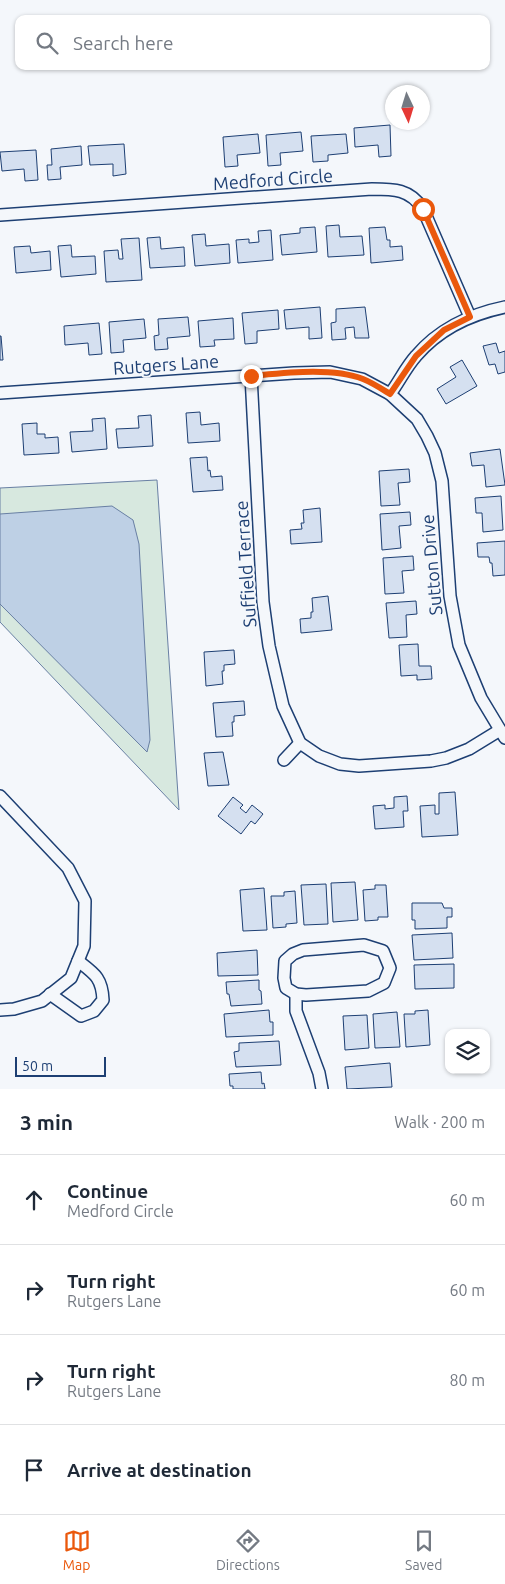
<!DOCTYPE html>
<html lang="en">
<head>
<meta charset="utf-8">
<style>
	body { margin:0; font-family:Ubuntu,sans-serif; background:#f6f6f7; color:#1f2937 }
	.controls { position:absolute; right:15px; bottom:15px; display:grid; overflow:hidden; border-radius:10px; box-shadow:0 1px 4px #0004 }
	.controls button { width:45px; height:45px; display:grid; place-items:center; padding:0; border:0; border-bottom:1px solid #e0e1e3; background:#fff; color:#1f2937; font:25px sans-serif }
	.compass { position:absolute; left:385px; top:85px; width:45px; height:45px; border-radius:50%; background:#fff; box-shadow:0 1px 4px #0004; rotate:176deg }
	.scale { position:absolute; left:15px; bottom:12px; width:91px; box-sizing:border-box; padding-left:5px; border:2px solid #1d3f73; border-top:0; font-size:14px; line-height:18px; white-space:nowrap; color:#1d3f73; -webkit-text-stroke:4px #f4f7fb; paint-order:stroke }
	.stop { position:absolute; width:15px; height:15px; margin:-11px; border:4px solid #ea580c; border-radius:50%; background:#fff }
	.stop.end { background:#ea580c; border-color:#fff; box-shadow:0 1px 5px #0008 }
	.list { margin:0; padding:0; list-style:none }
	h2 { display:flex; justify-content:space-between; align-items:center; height:65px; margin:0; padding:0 20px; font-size:21px }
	h2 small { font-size:16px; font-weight:400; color:#747a83 }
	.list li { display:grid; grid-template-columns:32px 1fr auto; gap:15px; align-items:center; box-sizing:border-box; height:90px; padding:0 20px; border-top:1px solid #e0e1e3 }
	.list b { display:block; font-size:19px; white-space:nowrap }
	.list p { margin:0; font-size:16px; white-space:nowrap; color:#747a83 }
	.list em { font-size:16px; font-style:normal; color:#747a83 }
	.icon { flex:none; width:28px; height:28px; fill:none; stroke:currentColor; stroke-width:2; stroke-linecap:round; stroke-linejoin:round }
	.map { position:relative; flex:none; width:505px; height:1089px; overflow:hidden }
	.search { position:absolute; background:#fff; box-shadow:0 1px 4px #0004; left:15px; right:15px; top:15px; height:55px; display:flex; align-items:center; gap:12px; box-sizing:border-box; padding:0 18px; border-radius:10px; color:#747a83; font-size:19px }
	.sheet { height:425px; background:#fff }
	nav { display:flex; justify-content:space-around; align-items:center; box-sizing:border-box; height:70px; border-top:1px solid #e0e1e3; background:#fff; font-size:14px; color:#747a83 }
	nav a { display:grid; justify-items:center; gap:2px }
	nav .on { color:#ea580c }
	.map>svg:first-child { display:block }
	.green { fill:#d7e8df; stroke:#687fa3 }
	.water { fill:#bed0e5; stroke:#687fa3 }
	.building { fill:#d5e0f0; stroke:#1d3f73 }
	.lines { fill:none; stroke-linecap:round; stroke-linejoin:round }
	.street-casing { stroke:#1d3f73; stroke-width:14 }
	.street { stroke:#f4f7fb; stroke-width:11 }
	.route { stroke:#ea580c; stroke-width:6 }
	.labels { text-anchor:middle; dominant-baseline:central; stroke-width:4; stroke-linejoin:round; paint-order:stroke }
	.street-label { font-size:18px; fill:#1d3f73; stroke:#f4f7fb }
</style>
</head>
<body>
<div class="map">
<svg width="505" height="1089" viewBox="0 0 505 1089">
	<rect width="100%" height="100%" fill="#f4f7fb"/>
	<path class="green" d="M157 480 179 810 0 622V488Z"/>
	<path class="water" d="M112 506 133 520 139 544 150 740 147 752 0 604V514Z"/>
	<g class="building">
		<path d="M390 125 391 156 379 157 378 145 355 147 354 128Z"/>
		<path d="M301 132 303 151 280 153 281 165 268 166 266 135Z"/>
		<path d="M258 134 260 153 237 155 238 166 225 167 223 137Z"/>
		<path d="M346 134 348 153 328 155V161L313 162 311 136Z"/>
		<path d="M124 144 126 174 113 176V164L90 165 88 146Z"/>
		<path d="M81 146 82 165 60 167 61 179 48 180 47 165H52L51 149Z"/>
		<path d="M36 150 38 180 25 181 24 169 2 171 0 152Z"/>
		<path d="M339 225 340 237 362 236 364 255 328 257 326 226Z"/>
		<path d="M315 227 317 252 282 255 280 235 300 233V228Z"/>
		<path d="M385 227 387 240H390V247L402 246 403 260 371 263 369 228Z"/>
		<path d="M271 230 273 260 238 263 236 240 249 239V243L259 242 258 231Z"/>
		<path d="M205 234 206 246 229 244 230 263 195 266 192 235Z"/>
		<path d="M160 237 161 249 184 247 185 266 150 268 147 238Z"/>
		<path d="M139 238 142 280 106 282 104 251 118 250 119 259H123L121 239Z"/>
		<path d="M71 245 72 257 95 256 96 274 61 277 58 246Z"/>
		<path d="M30 246 31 253 50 251 51 270 16 273 14 247Z"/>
		<path d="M320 307 322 338 309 339V327L286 329 284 310Z"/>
		<path d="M365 307 369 338H355L354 327 345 328 346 339 332 340 331 323 336 322V309Z"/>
		<path d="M278 310 279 329 257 331V343L245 344 242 313Z"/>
		<path d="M188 317 190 336 167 338 168 349 155 350 154 336 159 335 158 319Z"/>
		<path d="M233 318 234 339 214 340 215 346 200 347 198 321Z"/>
		<path d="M144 319 146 338 123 340 124 352 111 353 109 322Z"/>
		<path d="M99 323 102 354 89 355 88 343 65 345 64 326Z"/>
		<path d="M0 336H1L3 360H0Z"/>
		<path d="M496 343 499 353 505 351V372L498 374 495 364 489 365 483 346Z"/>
		<path d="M462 360 477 386 446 404 437 389 456 377 450 367Z"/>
		<path d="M200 412 201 425 219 423 220 441 188 443 186 413Z"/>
		<path d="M151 415 153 446 118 448 116 429 139 428 138 416Z"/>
		<path d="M105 418 107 449 72 452 70 432 93 431 92 419Z"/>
		<path d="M37 423V434H45V438L58 437 59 453 24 455 22 424Z"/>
		<path d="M500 449 505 485 486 487 484 465 472 466 470 453Z"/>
		<path d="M207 457 208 471 210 470 211 477 222 476 223 490 193 492 190 458Z"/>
		<path d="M409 469 410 482 398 483 400 505 381 506 379 471Z"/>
		<path d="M501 496 503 530 483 532 482 513H476L475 498Z"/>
		<path d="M320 508 322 542 291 544 290 530 302 529 301 523H304L303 510Z"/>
		<path d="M410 512 411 525 399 526 401 548 382 550 380 514Z"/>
		<path d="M505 541V575L493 576 492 563H490L489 557H478L477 543Z"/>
		<path d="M413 556 414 570 402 571 404 593 385 594 383 558Z"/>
		<path d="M328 596 332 630 301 633 300 619 311 618V612H313L312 598Z"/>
		<path d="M416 601 417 614 406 615 407 637 389 638 386 603Z"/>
		<path d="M418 644 419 666H431L432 679 417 680V675L401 676 399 645Z"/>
		<path d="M234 650 235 664 224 665V671H222L223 684 206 686 204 652Z"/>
		<path d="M244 701 245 715 234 716V722H232L233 736 216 737 213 703Z"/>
		<path d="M223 752 229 785 208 786 204 753Z"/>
		<path d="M455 792 458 835 422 837 420 806 435 805V814H439V793Z"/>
		<path d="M407 796 408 811H403L404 827 375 829 373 806 385 805V809L394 808V797Z"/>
		<path d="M233 797 243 805 240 808 246 813 252 805 263 814 255 824 251 821 241 834 218 816Z"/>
		<path d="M355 882 358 920 333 922 331 883Z"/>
		<path d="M326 884 328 924 304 925 301 885Z"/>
		<path d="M375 885H386L388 917H378V920L365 921 363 890 375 889Z"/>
		<path d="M264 888 267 930 243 931 240 890Z"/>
		<path d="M295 891 297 923 286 924V927L273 928 271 896H284V892Z"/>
		<path d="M412 903H442L444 908H452V917H447V928L415 929V920H412Z"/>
		<path d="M452 933 453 958 414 960 412 935Z"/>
		<path d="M257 950 258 975 218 976 217 953Z"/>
		<path d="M454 964V988L415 989 414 965Z"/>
		<path d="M259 980V990L261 991 262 1004 231 1006 229 994H227L226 982Z"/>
		<path d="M269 1010 270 1022H273V1035L226 1037 224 1014Z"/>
		<path d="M428 1010 430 1045 406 1047 404 1014H415V1011Z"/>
		<path d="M397 1012 400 1047 375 1048 373 1014Z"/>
		<path d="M367 1015 369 1048 345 1050 343 1016Z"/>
		<path d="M279 1041 281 1065 236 1067 234 1052 239 1051V1043Z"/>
		<path d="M390 1063 392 1087 347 1089 345 1067Z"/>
		<path d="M261 1072 262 1084 264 1083 265 1089H233V1086H230L229 1074Z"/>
	</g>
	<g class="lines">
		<g class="street-casing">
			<g id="street">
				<path d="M0 215 372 189C394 189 410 189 423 209L470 317"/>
				<path d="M251 376 263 602 269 646 283 706 300 743 319 756 340 764 359 766 431 761 446 758 469 749 500 730"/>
				<path d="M0 393 294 373 330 372 362 379 390 394 417 419 427 436 435 453 442 481 450 596 459 645 481 698 505 738"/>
				<path d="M390 394C399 382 406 367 416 356 439 329 471 314 505 307"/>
				<path d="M284 760 300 743"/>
				<path d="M0 796 68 868 85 901 84 946 71 978 42 1001 14 1009 0 1010"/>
				<path d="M364 945 383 951 390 968 384 983 368 991 306 995 296 994 286 988 284 978 285 961 293 954 303 950Z"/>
				<path d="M50 994 81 1016 94 1011 103 1000C102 978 95 974 78 961"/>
				<path d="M296 994V1011L319 1073 322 1089"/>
			</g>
		</g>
		<use href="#street" class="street"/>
	</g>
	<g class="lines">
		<path class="route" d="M251 376C284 373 332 367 363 379 373 383 382 389 390 394L416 356 444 330 470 317 423 209"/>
	</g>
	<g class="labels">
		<g class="street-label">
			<text transform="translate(273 179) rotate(-4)">Medford Circle</text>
			<text transform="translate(166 364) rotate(-4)">Rutgers Lane</text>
			<text transform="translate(245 564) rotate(-94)">Suffield Terrace</text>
			<text transform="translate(431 565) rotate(-95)">Sutton Drive</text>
		</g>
	</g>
</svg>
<div class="controls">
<button><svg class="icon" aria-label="layers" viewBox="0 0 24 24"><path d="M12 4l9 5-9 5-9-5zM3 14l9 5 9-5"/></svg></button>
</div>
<svg class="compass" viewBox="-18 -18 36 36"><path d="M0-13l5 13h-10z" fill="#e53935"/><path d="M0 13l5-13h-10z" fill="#747a83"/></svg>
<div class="scale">50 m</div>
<div class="stop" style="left:423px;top:209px"></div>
<div class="stop end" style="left:251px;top:376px"></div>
<div class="search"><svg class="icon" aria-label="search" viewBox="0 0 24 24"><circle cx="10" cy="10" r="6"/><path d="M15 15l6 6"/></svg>Search here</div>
</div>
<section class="sheet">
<h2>3 min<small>Walk · 200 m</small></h2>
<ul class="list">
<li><svg class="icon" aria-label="ahead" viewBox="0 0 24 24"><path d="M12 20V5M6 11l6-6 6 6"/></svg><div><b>Continue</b><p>Medford Circle</p></div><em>60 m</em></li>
<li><svg class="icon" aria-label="right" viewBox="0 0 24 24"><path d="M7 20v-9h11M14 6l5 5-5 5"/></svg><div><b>Turn right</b><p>Rutgers Lane</p></div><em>60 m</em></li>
<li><svg class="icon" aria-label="right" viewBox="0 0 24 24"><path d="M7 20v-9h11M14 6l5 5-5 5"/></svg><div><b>Turn right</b><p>Rutgers Lane</p></div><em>80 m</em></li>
<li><svg class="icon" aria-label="arrive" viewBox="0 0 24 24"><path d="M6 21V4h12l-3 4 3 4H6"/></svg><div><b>Arrive at destination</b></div></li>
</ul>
</section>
<nav>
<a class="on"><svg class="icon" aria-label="map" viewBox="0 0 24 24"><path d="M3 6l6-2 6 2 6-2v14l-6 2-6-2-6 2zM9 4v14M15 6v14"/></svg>Map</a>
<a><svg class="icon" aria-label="directions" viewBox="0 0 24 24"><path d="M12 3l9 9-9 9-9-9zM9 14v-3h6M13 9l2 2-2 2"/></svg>Directions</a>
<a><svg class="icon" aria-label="saved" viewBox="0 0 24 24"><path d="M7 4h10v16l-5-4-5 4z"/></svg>Saved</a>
</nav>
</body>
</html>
